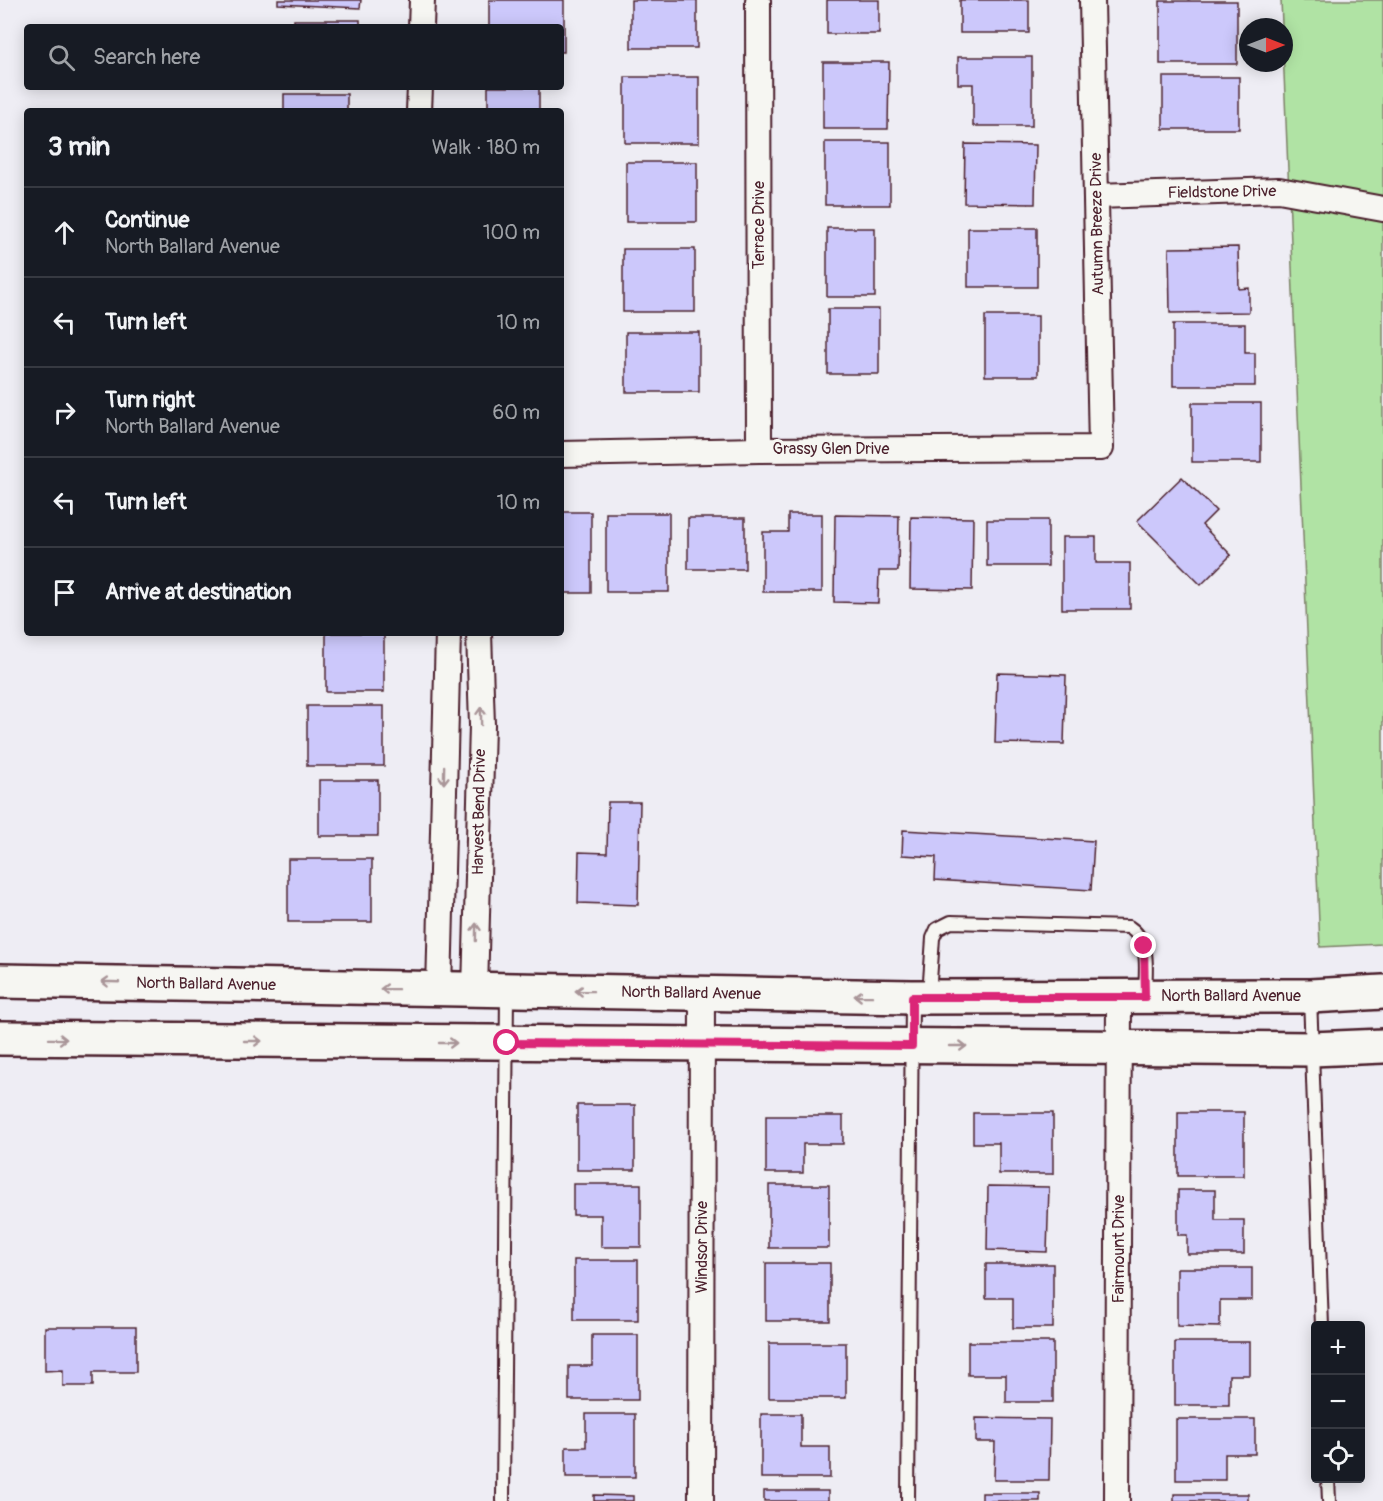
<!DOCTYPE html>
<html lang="en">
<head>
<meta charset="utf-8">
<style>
	body { margin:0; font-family:Pangolin,sans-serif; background:#20242c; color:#f1f3f6 }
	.controls { position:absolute; right:18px; bottom:18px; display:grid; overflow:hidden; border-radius:6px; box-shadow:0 3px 15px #0003 }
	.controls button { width:54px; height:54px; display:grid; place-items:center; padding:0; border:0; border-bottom:2px solid #363941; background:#171b24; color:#f1f3f6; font:30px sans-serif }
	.compass { position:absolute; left:1239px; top:18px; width:54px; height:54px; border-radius:50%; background:#171b24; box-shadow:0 3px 15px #0003; rotate:90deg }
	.stop { position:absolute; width:18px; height:18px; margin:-14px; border:4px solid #db2777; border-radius:50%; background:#fff }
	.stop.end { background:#db2777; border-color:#fff; box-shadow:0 2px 6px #0008 }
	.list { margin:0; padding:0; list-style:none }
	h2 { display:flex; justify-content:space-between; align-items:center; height:78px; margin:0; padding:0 24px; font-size:26px }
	h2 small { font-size:20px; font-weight:400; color:#9ea1a6 }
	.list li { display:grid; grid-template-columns:39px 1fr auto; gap:18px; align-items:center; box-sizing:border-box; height:90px; padding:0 24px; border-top:2px solid #363941 }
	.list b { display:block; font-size:22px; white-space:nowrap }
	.list p { margin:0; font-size:20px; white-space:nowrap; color:#9ea1a6 }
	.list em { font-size:20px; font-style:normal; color:#9ea1a6 }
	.icon { flex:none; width:33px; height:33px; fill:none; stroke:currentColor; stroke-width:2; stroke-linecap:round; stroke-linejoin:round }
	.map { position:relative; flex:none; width:1383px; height:1501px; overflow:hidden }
	.search { position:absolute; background:#171b24; box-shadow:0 3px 15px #0003; left:24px; top:24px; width:540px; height:66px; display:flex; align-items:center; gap:15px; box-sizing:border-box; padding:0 21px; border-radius:6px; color:#9ea1a6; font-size:22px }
	.panel { position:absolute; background:#171b24; box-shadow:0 3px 15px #0003; left:24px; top:108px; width:540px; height:528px; border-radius:6px }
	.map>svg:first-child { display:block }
	.green { fill:#b0e3a4; stroke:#7d8168; stroke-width:1.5 }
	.building { fill:#ccc8fb; stroke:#4a1f2b; stroke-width:1.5 }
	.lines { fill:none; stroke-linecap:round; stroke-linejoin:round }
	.service-casing { stroke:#4a1f2b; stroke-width:16 }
	.minor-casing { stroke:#4a1f2b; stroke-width:28 }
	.secondary-casing { stroke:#4a1f2b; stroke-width:38 }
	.service { stroke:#f6f6f2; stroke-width:12 }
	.minor { stroke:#f6f6f2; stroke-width:24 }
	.secondary { stroke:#f6f6f2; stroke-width:33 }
	.oneway { stroke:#a99598 }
	.route { stroke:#db2777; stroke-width:8 }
	.labels { text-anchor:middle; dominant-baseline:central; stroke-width:6; stroke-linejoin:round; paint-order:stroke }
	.street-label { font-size:16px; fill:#4a1f2b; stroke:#f6f6f2 }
</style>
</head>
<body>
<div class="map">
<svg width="1383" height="1501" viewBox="0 0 1383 1501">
	<rect width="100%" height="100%" fill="#eeedf4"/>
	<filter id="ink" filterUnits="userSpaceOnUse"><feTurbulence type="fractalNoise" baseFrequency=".0167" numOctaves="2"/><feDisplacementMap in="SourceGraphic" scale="12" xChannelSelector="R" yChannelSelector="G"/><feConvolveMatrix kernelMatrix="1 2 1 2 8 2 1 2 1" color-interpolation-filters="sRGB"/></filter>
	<g filter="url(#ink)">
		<path class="green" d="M1281 0H1383V944L1320 947Z"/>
		<g class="building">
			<path d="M278 0H361L360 8 278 4Z"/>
			<path d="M489 0H564V52H561V27H489Z"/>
			<rect x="631" y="0" width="66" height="48"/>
			<rect x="827" y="0" width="52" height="34"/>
			<rect x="960" y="0" width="69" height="33"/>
			<rect x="1160" y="1" width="77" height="63"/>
			<rect x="294" y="20" width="66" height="7"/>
			<path d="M958 57H1032V126H973V84H958Z"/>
			<path d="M823 62H889L888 129H823Z"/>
			<rect x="625" y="77" width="74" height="66"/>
			<rect x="1163" y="77" width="76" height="52"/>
			<rect x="488" y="87" width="51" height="24"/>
			<rect x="284" y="94" width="63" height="17"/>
			<rect x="825" y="142" width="65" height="63"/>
			<path d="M965 144 1036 145 1035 204 964 203Z"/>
			<rect x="626" y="162" width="71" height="60"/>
			<rect x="827" y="228" width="48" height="69"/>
			<rect x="968" y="228" width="69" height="59"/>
			<path d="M1238 247 1239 289 1249 288V312L1170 313 1169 248Z"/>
			<rect x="623" y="249" width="72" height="63"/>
			<rect x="828" y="309" width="51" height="65"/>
			<rect x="985" y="316" width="53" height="60"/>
			<path d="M1173 324H1245V353H1255V386H1173Z"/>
			<rect x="626" y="332" width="73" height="60"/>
			<rect x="1192" y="403" width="69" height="59"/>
			<path d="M1182 477 1216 511 1202 525 1231 555 1201 585 1137 521Z"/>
			<rect x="561" y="512" width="30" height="81"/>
			<rect x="606" y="513" width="63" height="79"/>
			<path d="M788 514H822V592H763V532H788Z"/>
			<path d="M835 515 899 516 898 571H879L878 603 834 602Z"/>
			<path d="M911 517 973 518 972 590 910 589Z"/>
			<rect x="688" y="518" width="57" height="51"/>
			<rect x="987" y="520" width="61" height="46"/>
			<path d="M1062 537H1096V563H1130V609H1062Z"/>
			<rect x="326" y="633" width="58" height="59"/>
			<path d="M997 673 1066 675 1064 744 995 743Z"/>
			<rect x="307" y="706" width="77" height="60"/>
			<rect x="319" y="780" width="59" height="56"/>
			<path d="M608 802H640L638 905 578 903 579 852 607 853Z"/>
			<path d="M903 830 1094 841 1091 890 935 880 936 857 902 855Z"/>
			<rect x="288" y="859" width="84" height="63"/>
			<rect x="577" y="1105" width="58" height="65"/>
			<rect x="1178" y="1112" width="66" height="64"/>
			<path d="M973 1113H1053V1174H999V1143H973Z"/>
			<path d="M766 1116H843V1144H803V1173H766Z"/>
			<path d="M573 1184H641V1247H601V1215H573Z"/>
			<rect x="769" y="1185" width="60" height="63"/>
			<path d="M988 1186 1049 1187 1047 1252 987 1250Z"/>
			<path d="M1178 1190H1215V1220H1244V1254H1187V1235H1178Z"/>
			<rect x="574" y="1260" width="64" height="60"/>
			<rect x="766" y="1263" width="64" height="58"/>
			<path d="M986 1264H1053V1328H1013V1298H986Z"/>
			<path d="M1177 1268H1252V1300H1220V1327L1177 1326Z"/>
			<path d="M45 1327H136V1372H93V1386H63V1370L45 1371Z"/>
			<path d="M592 1335H638V1400H569V1366H592Z"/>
			<path d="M968 1342H1053V1402H1006V1375H968Z"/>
			<path d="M1175 1342H1250V1375H1229V1405H1175Z"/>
			<rect x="769" y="1343" width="77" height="55"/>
			<path d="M586 1414H635V1477H566V1447H586Z"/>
			<path d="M761 1414H801V1447H830V1478H761Z"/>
			<path d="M976 1418 1050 1419 1049 1480H994L995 1442H976Z"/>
			<path d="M1176 1419H1255V1454H1225V1480H1176Z"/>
			<rect x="764" y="1491" width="64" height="10"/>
			<rect x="982" y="1493" width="58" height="8"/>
			<rect x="1174" y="1494" width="74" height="7"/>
			<path d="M594 1495 633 1496V1501H594Z"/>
		</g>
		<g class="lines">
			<g class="service-casing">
				<g id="service">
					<path d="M929 995 933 938 937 929 951 922 1129 927C1152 942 1145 972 1145 996"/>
					<path d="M1310 997 1322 1326"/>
					<path d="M1328 1478 1329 1501"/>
					<path d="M503 1501 507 991"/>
					<path d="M908 1501 912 998"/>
				</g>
			</g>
			<g class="minor-casing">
				<g id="minor">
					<path d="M758 0 759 450"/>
					<path d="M421 27 422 0"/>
					<path d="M419 111 420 87"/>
					<path d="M1096 196 1279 190 1383 209"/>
					<path d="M561 454 759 450 1101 448 1092 0"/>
					<path d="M439 990 448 633"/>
					<path d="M475 991 482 725 479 633"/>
					<path d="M701 1501 702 993"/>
					<path d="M1117 1501 1119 997"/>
				</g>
			</g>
			<g class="secondary-casing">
				<g id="secondary">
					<path d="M0 981 912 997 1310 996 1383 992"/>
					<path d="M0 1038 1312 1049 1383 1046"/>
				</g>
			</g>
			<use href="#service" class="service"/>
			<use href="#minor" class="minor"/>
			<use href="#secondary" class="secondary"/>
		</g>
		<defs><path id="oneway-shaft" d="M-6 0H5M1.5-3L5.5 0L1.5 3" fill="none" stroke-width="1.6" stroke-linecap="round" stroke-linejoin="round" transform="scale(1.5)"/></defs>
		<g class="oneway">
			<use href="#oneway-shaft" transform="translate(481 716) rotate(-91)"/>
			<use href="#oneway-shaft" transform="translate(444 775) rotate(91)"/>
			<use href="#oneway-shaft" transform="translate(476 932) rotate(-89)"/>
			<use href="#oneway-shaft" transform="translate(110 982) rotate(-178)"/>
			<use href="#oneway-shaft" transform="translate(389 989) rotate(-179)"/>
			<use href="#oneway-shaft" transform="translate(584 991) rotate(-179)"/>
			<use href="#oneway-shaft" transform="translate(863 996) rotate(-179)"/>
			<use href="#oneway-shaft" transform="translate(58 1039) rotate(1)"/>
			<use href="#oneway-shaft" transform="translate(253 1041)"/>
			<use href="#oneway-shaft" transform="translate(448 1043)"/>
			<use href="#oneway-shaft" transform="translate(958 1046)"/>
		</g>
	</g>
	<g class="lines" filter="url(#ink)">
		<path class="route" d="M507 1043 912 1046V997H1145L1144 946"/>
	</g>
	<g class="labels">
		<g class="street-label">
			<text transform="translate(1222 192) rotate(-1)">Fieldstone Drive</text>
			<text transform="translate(1097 224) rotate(-91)">Autumn Breeze Drive</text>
			<text transform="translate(759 225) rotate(-90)">Terrace Drive</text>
			<text x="831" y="449">Grassy Glen Drive</text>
			<text transform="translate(479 812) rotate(-89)">Harvest Bend Drive</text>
			<text transform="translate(206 984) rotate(1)">North Ballard Avenue</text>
			<text transform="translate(691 993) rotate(1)">North Ballard Avenue</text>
			<text x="1231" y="996">North Ballard Avenue</text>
			<text transform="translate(702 1247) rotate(-90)">Windsor Drive</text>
			<text transform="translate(1119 1249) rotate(-90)">Fairmount Drive</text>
		</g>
	</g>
</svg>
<div class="controls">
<button>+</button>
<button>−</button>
<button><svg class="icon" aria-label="locate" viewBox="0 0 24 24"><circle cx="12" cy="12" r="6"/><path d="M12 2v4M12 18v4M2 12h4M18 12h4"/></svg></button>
</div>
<svg class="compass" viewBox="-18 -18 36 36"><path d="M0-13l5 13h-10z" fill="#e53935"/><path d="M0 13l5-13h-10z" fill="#9ea1a6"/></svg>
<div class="stop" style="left:507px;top:1043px"></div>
<div class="stop end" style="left:1144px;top:946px"></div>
<div class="search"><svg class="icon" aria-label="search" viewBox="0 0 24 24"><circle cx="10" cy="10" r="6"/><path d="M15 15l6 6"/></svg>Search here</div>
<section class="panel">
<h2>3 min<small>Walk · 180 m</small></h2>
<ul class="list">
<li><svg class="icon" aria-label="ahead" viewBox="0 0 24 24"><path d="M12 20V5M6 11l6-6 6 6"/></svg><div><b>Continue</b><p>North Ballard Avenue</p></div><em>100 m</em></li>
<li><svg class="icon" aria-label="left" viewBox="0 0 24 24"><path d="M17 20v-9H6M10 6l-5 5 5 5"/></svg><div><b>Turn left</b></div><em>10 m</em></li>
<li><svg class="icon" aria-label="right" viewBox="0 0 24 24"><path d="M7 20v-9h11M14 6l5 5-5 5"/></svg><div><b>Turn right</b><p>North Ballard Avenue</p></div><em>60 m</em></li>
<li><svg class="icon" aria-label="left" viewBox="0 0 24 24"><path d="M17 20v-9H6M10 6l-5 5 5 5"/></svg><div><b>Turn left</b></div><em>10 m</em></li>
<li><svg class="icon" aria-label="arrive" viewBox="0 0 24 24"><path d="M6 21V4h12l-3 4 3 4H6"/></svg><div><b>Arrive at destination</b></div></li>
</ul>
</section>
</div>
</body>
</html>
